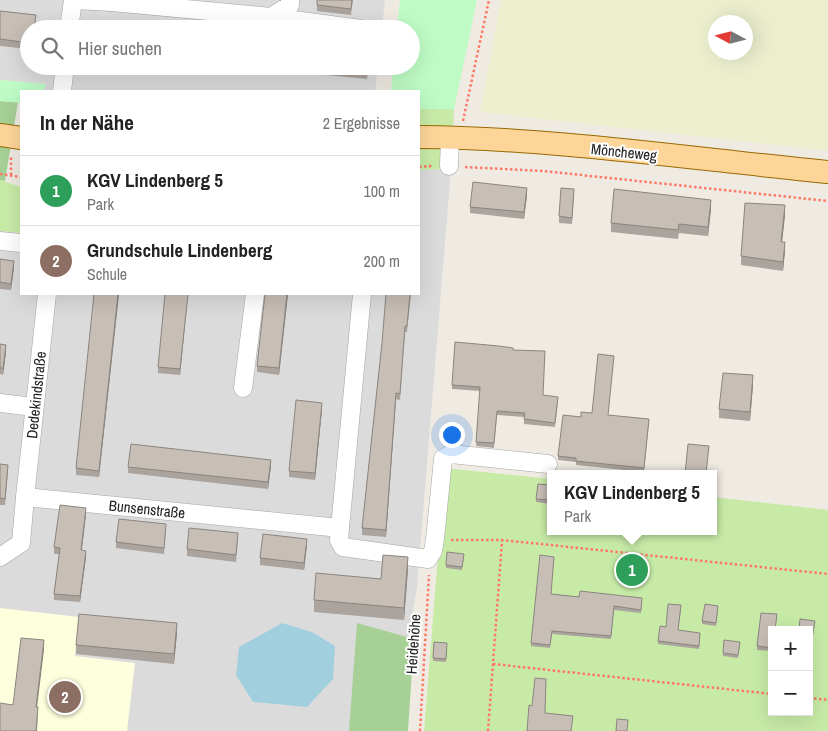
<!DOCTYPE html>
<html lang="de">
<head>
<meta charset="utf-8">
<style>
	body { margin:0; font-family:"Archivo Narrow",sans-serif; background:#f2f2f2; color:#222 }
	.controls { position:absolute; right:15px; bottom:15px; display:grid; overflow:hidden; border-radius:0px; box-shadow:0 5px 20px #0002 }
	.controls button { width:45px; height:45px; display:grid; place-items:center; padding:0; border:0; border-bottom:1px solid #e0e0e0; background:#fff; color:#222; font:25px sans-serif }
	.compass { position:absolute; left:708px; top:15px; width:45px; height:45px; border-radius:50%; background:#fff; box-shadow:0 5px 20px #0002; rotate:277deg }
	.you { position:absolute; left:451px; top:434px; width:18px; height:18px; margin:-12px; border:4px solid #fff; border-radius:50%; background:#1a73e8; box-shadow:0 0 0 8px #1a73e833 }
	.badge { display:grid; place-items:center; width:32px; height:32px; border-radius:50%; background:#7c3aed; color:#fff; font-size:16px; font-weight:700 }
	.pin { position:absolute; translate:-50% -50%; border:2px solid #fff; box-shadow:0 1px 5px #0006 }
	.popup { position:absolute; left:547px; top:470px; width:170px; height:65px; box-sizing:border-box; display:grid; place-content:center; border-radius:0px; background:#fff; filter:drop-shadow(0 1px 4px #0005); font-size:16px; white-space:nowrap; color:#767676 }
	.popup b { font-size:19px; color:#222 }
	.popup::after { content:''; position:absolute; left:50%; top:100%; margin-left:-10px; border:10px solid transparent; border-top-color:#fff }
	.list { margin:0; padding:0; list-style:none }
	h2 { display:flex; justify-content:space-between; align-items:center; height:65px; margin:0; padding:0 20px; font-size:21px }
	h2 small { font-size:16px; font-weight:400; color:#767676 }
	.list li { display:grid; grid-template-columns:32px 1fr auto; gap:15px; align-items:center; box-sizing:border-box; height:70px; padding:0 20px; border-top:1px solid #e0e0e0 }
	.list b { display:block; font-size:19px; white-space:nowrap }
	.list p { margin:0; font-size:16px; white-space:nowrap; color:#767676 }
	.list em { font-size:16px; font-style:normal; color:#767676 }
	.icon { flex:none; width:28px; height:28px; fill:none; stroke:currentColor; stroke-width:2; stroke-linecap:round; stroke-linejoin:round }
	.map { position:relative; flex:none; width:828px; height:731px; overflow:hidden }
	.search { position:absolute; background:#fff; box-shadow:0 5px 20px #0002; left:20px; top:20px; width:400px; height:55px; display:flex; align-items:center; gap:12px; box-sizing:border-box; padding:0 18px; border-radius:28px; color:#767676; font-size:19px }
	.panel { position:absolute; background:#fff; box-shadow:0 5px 20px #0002; left:20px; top:90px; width:400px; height:205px; border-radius:0px }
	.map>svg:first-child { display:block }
	.residential { fill:#dcdbdb }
	.education { fill:#feffdc }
	.farmland { fill:#ebefce; fill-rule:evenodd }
	.grass { fill:#c7eba7; fill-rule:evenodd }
	.forest { fill:#a6d096 }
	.park { fill:#befbc5 }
	.water { fill:#a2cfde }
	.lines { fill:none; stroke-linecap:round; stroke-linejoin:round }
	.minor-casing { stroke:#a5a5a5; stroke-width:19 }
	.major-casing { stroke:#976900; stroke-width:24 }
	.path { stroke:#fe7865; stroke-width:2.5; stroke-dasharray:2.5 2.5; stroke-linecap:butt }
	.minor { stroke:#fff; stroke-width:18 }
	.major { stroke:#fed599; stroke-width:22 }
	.wall { fill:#aba39d }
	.shaded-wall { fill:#8b857f }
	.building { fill:#c7beb6; stroke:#8b857f }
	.labels { text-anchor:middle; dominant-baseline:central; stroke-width:4; stroke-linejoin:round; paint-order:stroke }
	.street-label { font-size:15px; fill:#1e1e1e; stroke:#fff }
</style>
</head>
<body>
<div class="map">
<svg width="828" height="731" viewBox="0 0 828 731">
	<rect width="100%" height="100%" fill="#efebe3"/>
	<g class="residential">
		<path d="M0 0H385L382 29H29V66H378L375 91H44L45 84 0 80Z"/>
		<path d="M451 169 417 587 392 731H0V231L21 233V294H419V170Z"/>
	</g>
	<path class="education" d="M0 608 79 617 75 656 135 663 127 731H0Z"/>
	<path class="farmland" d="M501 0H828V151L480 112ZM716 22H746V52H716Z"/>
	<g class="grass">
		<path d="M419 109H454L451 169 419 170Z"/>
		<path d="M0 180 21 187V233L0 231Z"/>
		<path d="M445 468 551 479V531H713V497L828 510V731H424ZM772 630H809V712H772Z"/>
	</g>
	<g class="forest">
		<path d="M0 101 18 102 5 181 0 180Z"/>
		<path d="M357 623 414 639 408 731H349Z"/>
	</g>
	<g class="park">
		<path d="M400 0H477L454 109H419V91H391L393 66H411V29H397Z"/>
		<path d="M0 80 46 84 44 91H21V103L0 101Z"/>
	</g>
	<path class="water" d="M282 623 312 632 335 646 333 679 307 707 253 702 236 675 239 647Z"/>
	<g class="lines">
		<g class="minor-casing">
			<g id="minor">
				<path d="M75 0 112 2V0"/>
				<path d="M112 2 271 17 290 5V0"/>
				<path d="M271 17 361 29"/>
				<path d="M69 29 73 0"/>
				<path d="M62 91 65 66"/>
				<path d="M449 166 450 137"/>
				<path d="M0 241 21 243"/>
				<path d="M243 388 255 294"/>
				<path d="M0 403 34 407"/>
				<path d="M25 497 47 294"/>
				<path d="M340 528 339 540 343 547 428 559 433 551 435 539 443 459 451 454 548 464"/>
				<path d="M0 557 21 543 25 497 340 528 362 294"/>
			</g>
		</g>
		<g class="major-casing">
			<g id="major">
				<path d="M0 135 21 138"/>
				<path d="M419 137C553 138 694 159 828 172"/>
			</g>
		</g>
		<g class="path">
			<path d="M463 121 489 0"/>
			<path d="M419 167 432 166"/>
			<path d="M465 167 543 171 828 201"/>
			<path d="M0 174 21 177"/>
			<path d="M11 175V156"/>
			<path d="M451 540H502L828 574"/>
			<path d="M493 664 772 694"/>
			<path d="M809 698 828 700"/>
			<path d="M420 731 429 575"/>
			<path d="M488 731 502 541"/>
		</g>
		<use href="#minor" class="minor"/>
		<use href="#major" class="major"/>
	</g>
	<g class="wall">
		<path d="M317 0H353L351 15 317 11Z"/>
		<path d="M0 11 36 22 29 29V49L0 46Z"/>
		<path d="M235 66H267V70Z"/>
		<path d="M305 66H369L367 79 305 73Z"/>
		<path d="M527 195 524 219 470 213V207Z"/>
		<path d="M574 196 572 224 559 223V216Z"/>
		<path d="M711 209 708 236 679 233 678 239 611 232V223Z"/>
		<path d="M785 215 782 242 785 251 783 271 741 265V256Z"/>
		<path d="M0 259 14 267 11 290 0 289Z"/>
		<path d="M119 294 99 477 76 475V468Z"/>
		<path d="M188 294 180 375 158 373V367Z"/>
		<path d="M288 294 279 375 257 372V366Z"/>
		<path d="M411 294 407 332H405L400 400 396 399 386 537 362 535V528L382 343Z"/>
		<path d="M0 344 6 352 3 375 0 374Z"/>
		<path d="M513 350 543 395 558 401 555 427 524 424V417L497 415 494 448 476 446 480 391 452 389V385Z"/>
		<path d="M753 385 750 421 719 418V409Z"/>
		<path d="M322 409 315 480 289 477V471Z"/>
		<path d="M608 415 649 422 644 472 576 465V462L558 460V456L581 417Z"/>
		<path d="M0 464 8 471 5 505H0Z"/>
		<path d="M271 466 268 489 128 473V467Z"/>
		<path d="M551 485V504L536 502V499Z"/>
		<path d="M86 514 82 550 86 557 80 602 54 600V594L59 554H54V547Z"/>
		<path d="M166 530 164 554 116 548V542Z"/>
		<path d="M238 539 236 562 187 556V549Z"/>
		<path d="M307 545 304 570 260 565V558Z"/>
		<path d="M464 557 462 570 446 568V565Z"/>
		<path d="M408 569 404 620 314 612V600L381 579Z"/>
		<path d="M551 594 579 597 642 601 641 613 614 610 611 639 552 634 550 648 531 646V643Z"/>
		<path d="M681 609 678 630 700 636 699 649 658 644V641L666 627Z"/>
		<path d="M718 609 716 626 702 624V621Z"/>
		<path d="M772 630V651L757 650V646Z"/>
		<path d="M177 633 174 664 76 654V645Z"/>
		<path d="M434 642 447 643 446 662 433 661Z"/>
		<path d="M740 645 738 658 723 656V653Z"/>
	</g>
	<g class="shaded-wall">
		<path d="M527 188V195L524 219V212Z"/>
		<path d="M711 200V209L708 236V227Z"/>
		<path d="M785 205V215L781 251V242Z"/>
		<path d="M785 242V251L783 271V262Z"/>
		<path d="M14 261V267L11 290V284Z"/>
		<path d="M118 294H119L99 477V471Z"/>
		<path d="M188 294 180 375V369Z"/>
		<path d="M287 294H288L279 375V368Z"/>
		<path d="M6 345V352L3 375V368Z"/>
		<path d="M753 375V385L750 421V412Z"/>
		<path d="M396 393V399L386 537V530Z"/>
		<path d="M322 403V409L315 480V473Z"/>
		<path d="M271 460V466L268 489V482Z"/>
		<path d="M86 508V514L81 556V550Z"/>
		<path d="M307 539V545L304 570V563Z"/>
		<path d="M86 551V557L80 602V596Z"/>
		<path d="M408 557V569L404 620V608Z"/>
		<path d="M177 623V633L174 664V654Z"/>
		<path d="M44 640V650L36 716V707Z"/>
		<path d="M38 707 37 731H36Z"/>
	</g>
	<g class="building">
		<path d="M317 0H352L351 9 317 5Z"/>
		<path d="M0 11 36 15 34 29H29V43L0 39Z"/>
		<path d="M305 66H368L367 73Z"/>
		<path d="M473 182 527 188 524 212 470 207Z"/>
		<path d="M561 188 574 189 572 218 559 216Z"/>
		<path d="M614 189 711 200 708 227 679 224 678 230 611 223Z"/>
		<path d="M745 203 785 205 781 242H785L783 262 741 256Z"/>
		<path d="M0 259 14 261 11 284 0 282Z"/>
		<path d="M94 294H118L99 471 76 468Z"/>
		<path d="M165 294H188L180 369 158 367Z"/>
		<path d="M265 294H287L279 368 257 366Z"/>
		<path d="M386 294H410L407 326H405L400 394 396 393 386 530 362 528 382 343Z"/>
		<path d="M455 342 499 346 513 348V350L545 351 543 395 558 397 555 423 524 419 525 413 497 411 494 443 476 442 480 387 452 385Z"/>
		<path d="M0 344 6 345 3 368H0Z"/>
		<path d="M598 354 614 356 608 415 649 419 644 468 576 461V458L558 456 563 415 581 417V412L592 413Z"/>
		<path d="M723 373 753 375 750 412 719 409Z"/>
		<path d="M296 400 322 403 315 473 289 471Z"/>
		<path d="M131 444 271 460 268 482 128 467Z"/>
		<path d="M688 444 709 446 706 474H685Z"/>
		<path d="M0 464 8 465 5 499 0 498Z"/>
		<path d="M538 484 551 485V500L536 499Z"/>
		<path d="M60 505 86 508 81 550 86 551 80 596 54 594 60 548 54 547Z"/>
		<path d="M119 519 166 524 164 548 116 542Z"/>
		<path d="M189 528 238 533 236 555 187 549Z"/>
		<path d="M263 534 307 539 304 563 260 558Z"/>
		<path d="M447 552 464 554 462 567 446 565Z"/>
		<path d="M383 555 408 557 404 608 314 600 316 573 381 579Z"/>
		<path d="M540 555 554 557 551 594 579 597 580 591 642 598 641 610 614 606 611 636 552 631 550 645 531 643Z"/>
		<path d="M668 604 681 605 678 630 700 633 699 646 658 641 660 626 666 627Z"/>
		<path d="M705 604 718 606 716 623 702 621Z"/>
		<path d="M761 613 777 614 775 630H772V648L757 646Z"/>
		<path d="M79 614 177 623 174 654 76 645Z"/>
		<path d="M800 619 815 621 810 651H809V630H799Z"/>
		<path d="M21 638 44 640 36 707H38L36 731H0V703L13 705Z"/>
		<path d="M724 640 740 642 738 655 723 653Z"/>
		<path d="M434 642 447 643 446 659 433 658Z"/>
		<path d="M535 678 546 679 545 713 573 716 571 731H527L529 705 532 706Z"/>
		<path d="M617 719 628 720 627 731H616Z"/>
	</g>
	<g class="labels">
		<g class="street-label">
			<text transform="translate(624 152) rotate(6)">Möncheweg</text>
			<text transform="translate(36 395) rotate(-84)">Dedekindstraße</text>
			<text transform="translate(147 509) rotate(6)">Bunsenstraße</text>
			<text transform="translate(413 644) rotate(-86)">Heidehöhe</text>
		</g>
	</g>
</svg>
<div class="controls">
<button>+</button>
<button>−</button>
</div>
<svg class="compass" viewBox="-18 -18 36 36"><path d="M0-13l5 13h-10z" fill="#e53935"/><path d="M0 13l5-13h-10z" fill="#767676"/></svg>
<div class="you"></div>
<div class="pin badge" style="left:632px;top:570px;background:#2e9e5b">1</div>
<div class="popup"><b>KGV Lindenberg 5</b>Park</div>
<div class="pin badge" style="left:65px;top:697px;background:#8d6e63">2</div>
<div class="search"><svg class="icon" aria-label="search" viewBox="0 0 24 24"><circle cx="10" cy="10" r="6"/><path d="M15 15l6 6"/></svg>Hier suchen</div>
<section class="panel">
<h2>In der Nähe<small>2 Ergebnisse</small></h2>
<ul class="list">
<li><span class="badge" style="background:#2e9e5b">1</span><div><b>KGV Lindenberg 5</b><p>Park</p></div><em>100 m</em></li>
<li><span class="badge" style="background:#8d6e63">2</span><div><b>Grundschule Lindenberg</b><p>Schule</p></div><em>200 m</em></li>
</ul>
</section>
</div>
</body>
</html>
